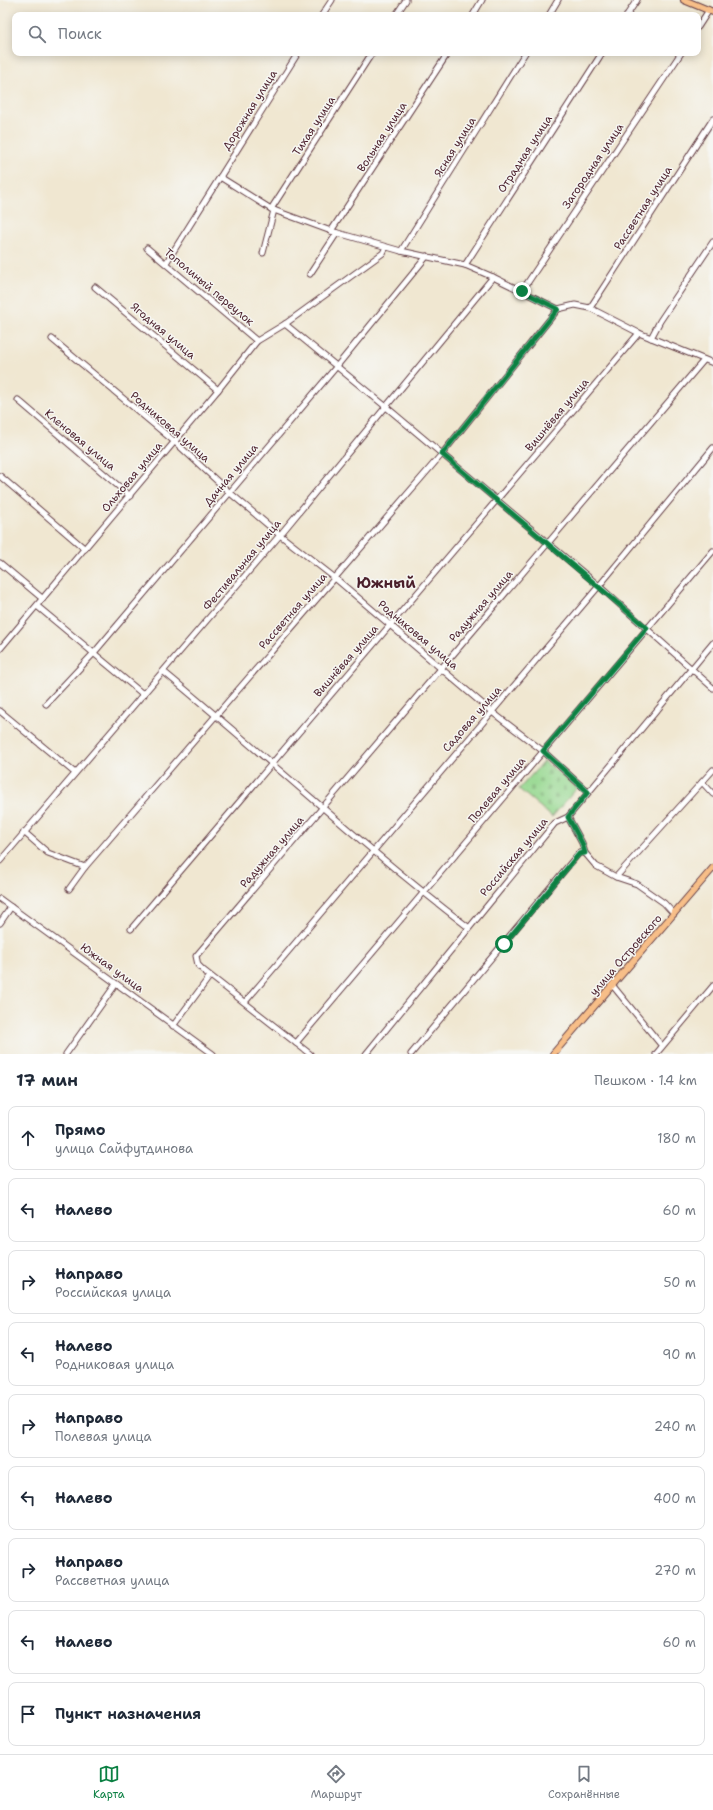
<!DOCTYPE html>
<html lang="ru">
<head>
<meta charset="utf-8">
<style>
	body { margin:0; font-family:"Shantell Sans",sans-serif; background:#f2f2f3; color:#1f2937 }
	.stop { position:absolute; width:12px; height:12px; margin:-9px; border:3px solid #0b8043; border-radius:50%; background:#fff }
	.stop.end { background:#0b8043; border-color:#fff; box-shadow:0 1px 4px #0008 }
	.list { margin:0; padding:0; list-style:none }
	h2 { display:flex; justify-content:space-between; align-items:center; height:52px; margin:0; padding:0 16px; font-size:17px }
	h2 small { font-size:13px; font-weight:400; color:#747a83 }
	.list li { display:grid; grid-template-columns:26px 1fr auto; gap:12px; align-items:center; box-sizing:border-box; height:64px; margin:0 8px 8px; padding:0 8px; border:1px solid #e0e1e3; border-radius:8px }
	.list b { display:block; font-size:15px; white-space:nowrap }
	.list p { margin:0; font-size:13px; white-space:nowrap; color:#747a83 }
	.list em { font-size:13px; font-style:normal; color:#747a83 }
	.icon { flex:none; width:22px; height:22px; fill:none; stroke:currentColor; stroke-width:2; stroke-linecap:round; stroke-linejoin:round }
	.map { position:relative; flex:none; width:713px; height:1054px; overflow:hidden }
	.search { position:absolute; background:#fff; box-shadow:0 2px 10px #0003; left:12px; right:12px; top:12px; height:44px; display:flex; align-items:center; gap:10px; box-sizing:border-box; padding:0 14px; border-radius:8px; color:#747a83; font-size:15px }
	.sheet { height:700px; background:#fff }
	nav { display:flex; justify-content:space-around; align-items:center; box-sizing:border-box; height:56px; border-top:1px solid #e0e1e3; background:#fff; font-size:11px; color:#747a83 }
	nav a { display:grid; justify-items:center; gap:2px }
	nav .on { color:#0b8043 }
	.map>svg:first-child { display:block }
	.cemetery { fill:url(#cemetery-stones); stroke:#707c5e }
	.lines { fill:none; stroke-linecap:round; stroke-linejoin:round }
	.minor-casing { stroke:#633d44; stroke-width:7 }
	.major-casing { stroke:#633d44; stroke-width:8 }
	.minor { stroke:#fff; stroke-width:5 }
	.major { stroke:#f7be88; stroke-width:6 }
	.route { stroke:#0b8043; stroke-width:5 }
	.labels { text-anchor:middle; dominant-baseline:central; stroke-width:3; stroke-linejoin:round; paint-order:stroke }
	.street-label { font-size:11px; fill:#4a1f2b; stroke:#f6f6f2 }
	.district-label { font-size:15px; font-weight:bold; fill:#4a1f2b; stroke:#f6f6f2 }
</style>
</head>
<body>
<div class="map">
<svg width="713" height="1054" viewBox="0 0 713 1054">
	<defs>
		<pattern id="cemetery-stones" width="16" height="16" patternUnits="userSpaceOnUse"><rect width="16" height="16" fill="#96d890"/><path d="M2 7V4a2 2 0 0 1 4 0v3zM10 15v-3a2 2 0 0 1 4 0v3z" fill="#83b97c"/></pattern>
	</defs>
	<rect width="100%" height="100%" fill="#f6f6f2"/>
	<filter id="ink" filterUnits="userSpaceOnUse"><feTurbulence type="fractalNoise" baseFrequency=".025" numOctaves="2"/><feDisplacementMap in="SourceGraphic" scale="8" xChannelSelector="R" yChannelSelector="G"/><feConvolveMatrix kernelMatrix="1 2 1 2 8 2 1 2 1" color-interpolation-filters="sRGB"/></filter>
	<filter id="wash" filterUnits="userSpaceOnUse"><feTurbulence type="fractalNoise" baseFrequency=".012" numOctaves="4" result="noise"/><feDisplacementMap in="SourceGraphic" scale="16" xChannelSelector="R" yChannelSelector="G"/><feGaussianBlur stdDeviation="0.9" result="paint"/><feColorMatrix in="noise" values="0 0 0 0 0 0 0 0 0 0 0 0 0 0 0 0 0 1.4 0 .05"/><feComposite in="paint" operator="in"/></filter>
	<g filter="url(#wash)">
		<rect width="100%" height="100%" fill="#f0e7d1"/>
		<path class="cemetery" d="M544 761 577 788 552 817 519 789Z"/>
	</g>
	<g filter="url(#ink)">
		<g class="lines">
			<g class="minor-casing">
				<g id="minor">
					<path d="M322 15 332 0"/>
					<path d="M396 15 406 0"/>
					<path d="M473 15 482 0"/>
					<path d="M549 15 558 0"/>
					<path d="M627 15 637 0"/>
					<path d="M698 27 709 10"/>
					<path d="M220 177 271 209 331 231 401 251 465 265 493 277 558 309 575 305 590 308 639 333 713 363"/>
					<path d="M271 209 372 53"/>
					<path d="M331 231 448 53"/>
					<path d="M147 248 257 341"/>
					<path d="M401 251 525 53"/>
					<path d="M263 253 274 210"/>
					<path d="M166 263 298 53"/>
					<path d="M465 265 602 53"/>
					<path d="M310 274 337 233"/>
					<path d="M95 287 218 390"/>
					<path d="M522 291 681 53"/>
					<path d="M590 308 713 119"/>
					<path d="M285 324 385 406 599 586 713 688"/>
					<path d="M651 338 660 321 713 242"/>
					<path d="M52 339 175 442 229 492 280 535 335 578 492 712 543 751 588 792"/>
					<path d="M18 400 130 496"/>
					<path d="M0 476 85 549"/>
					<path d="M0 563 43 599"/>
					<path d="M37 606 144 695"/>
					<path d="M0 649 218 390 257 341 285 324 383 253 386 247"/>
					<path d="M164 672C266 756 363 847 468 927"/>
					<path d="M46 704 93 654 337 366 427 256"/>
					<path d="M0 711 75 773"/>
					<path d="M702 782 713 794"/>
					<path d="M568 817 582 843 585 853 596 866 616 877 637 884 664 903 674 914"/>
					<path d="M24 832 48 853 85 867 442 454 558 309"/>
					<path d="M0 861 280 535 493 277"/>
					<path d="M616 877 713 770"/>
					<path d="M69 889 85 867"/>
					<path d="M0 899 213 1054"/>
					<path d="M0 923 11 907"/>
					<path d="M131 929 639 333"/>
					<path d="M613 986 662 1046"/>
					<path d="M245 1002 599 586 713 448"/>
					<path d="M173 1026 210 976"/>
					<path d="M296 1043 713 551"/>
					<path d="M66 1054 116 984"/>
					<path d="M310 1054 203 970 198 965 196 956 704 360"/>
					<path d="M366 1054 555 823 568 817 713 643"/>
					<path d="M411 1054 579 853H585"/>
					<path d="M656 1054 713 986"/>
				</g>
			</g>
			<g class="major-casing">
				<g id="major">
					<path d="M684 0 713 12"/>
					<path d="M553 1054 713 868"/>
				</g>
			</g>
			<use href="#minor" class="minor"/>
			<use href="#major" class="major"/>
		</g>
	</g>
	<g class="lines" filter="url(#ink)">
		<path class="route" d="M504 944 579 854 585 853 582 843 568 817 588 792 543 751 647 628 442 454 558 309 522 291"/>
	</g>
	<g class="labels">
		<g class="street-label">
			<text transform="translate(250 110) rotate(-58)">Дорожная улица</text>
			<text transform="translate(314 126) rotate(-57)">Тихая улица</text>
			<text transform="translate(382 137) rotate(-57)">Вольная улица</text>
			<text transform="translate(455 147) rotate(-58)">Ясная улица</text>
			<text transform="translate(525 154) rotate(-57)">Отрадная улица</text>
			<text transform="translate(593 166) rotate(-56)">Загородная улица</text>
			<text transform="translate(643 208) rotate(-57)">Рассветная улица</text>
			<text transform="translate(209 287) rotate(40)">Тополиный переулок</text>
			<text transform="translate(163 331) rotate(40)">Ягодная улица</text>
			<text transform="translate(557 415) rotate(-50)">Вишнёвая улица</text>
			<text transform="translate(170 427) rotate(41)">Родниковая улица</text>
			<text transform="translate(80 440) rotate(40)">Кленовая улица</text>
			<text transform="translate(231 475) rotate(-50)">Дачная улица</text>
			<text transform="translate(132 477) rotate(-50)">Ольховая улица</text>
			<text transform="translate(242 565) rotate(-50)">Фестивальная улица</text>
			<text transform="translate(481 606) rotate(-49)">Радужная улица</text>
			<text transform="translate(293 611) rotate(-49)">Рассветная улица</text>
			<text transform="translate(418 635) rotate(40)">Родниковая улица</text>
			<text transform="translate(346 661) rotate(-49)">Вишнёвая улица</text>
			<text transform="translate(472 719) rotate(-49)">Садовая улица</text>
			<text transform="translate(497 790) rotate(-50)">Полевая улица</text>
			<text transform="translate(272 852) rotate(-49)">Радужная улица</text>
			<text transform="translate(514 857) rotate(-50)">Российская улица</text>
			<text transform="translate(626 955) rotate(-49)">улица Островского</text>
			<text transform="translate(112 968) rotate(36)">Южная улица</text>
		</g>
		<g class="district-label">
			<text x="386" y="583">Южный</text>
		</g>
	</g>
</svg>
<div class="stop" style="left:504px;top:944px"></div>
<div class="stop end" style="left:522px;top:291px"></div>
<div class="search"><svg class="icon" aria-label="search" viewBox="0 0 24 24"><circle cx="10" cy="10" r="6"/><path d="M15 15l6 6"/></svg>Поиск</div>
</div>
<section class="sheet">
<h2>17 мин<small>Пешком · 1.4 km</small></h2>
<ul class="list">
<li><svg class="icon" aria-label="ahead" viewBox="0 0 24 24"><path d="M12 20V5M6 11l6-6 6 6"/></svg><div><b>Прямо</b><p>улица Сайфутдинова</p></div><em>180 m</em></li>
<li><svg class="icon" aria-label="left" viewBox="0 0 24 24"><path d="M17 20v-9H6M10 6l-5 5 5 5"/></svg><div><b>Налево</b></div><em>60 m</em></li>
<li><svg class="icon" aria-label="right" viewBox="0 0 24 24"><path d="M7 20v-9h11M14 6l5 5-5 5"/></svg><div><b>Направо</b><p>Российская улица</p></div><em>50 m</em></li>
<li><svg class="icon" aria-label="left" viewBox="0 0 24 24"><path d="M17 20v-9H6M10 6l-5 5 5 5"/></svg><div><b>Налево</b><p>Родниковая улица</p></div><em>90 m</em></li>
<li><svg class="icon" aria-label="right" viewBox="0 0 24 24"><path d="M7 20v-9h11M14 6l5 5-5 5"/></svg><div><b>Направо</b><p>Полевая улица</p></div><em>240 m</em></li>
<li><svg class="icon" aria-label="left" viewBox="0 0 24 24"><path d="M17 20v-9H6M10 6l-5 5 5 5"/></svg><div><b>Налево</b></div><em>400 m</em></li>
<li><svg class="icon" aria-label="right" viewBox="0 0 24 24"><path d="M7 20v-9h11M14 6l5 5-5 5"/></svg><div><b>Направо</b><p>Рассветная улица</p></div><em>270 m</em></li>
<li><svg class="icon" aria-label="left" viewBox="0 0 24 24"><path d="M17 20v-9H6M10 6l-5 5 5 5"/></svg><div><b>Налево</b></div><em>60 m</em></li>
<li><svg class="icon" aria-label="arrive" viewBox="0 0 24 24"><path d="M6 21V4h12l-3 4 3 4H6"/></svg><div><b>Пункт назначения</b></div></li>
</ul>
</section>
<nav>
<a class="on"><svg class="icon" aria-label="map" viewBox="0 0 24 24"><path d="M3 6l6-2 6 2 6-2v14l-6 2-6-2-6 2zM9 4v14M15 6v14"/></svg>Карта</a>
<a><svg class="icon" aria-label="directions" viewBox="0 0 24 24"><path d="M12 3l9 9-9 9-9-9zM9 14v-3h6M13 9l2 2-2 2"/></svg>Маршрут</a>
<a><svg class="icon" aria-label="saved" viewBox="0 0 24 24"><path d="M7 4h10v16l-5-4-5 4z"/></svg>Сохранённые</a>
</nav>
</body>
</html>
